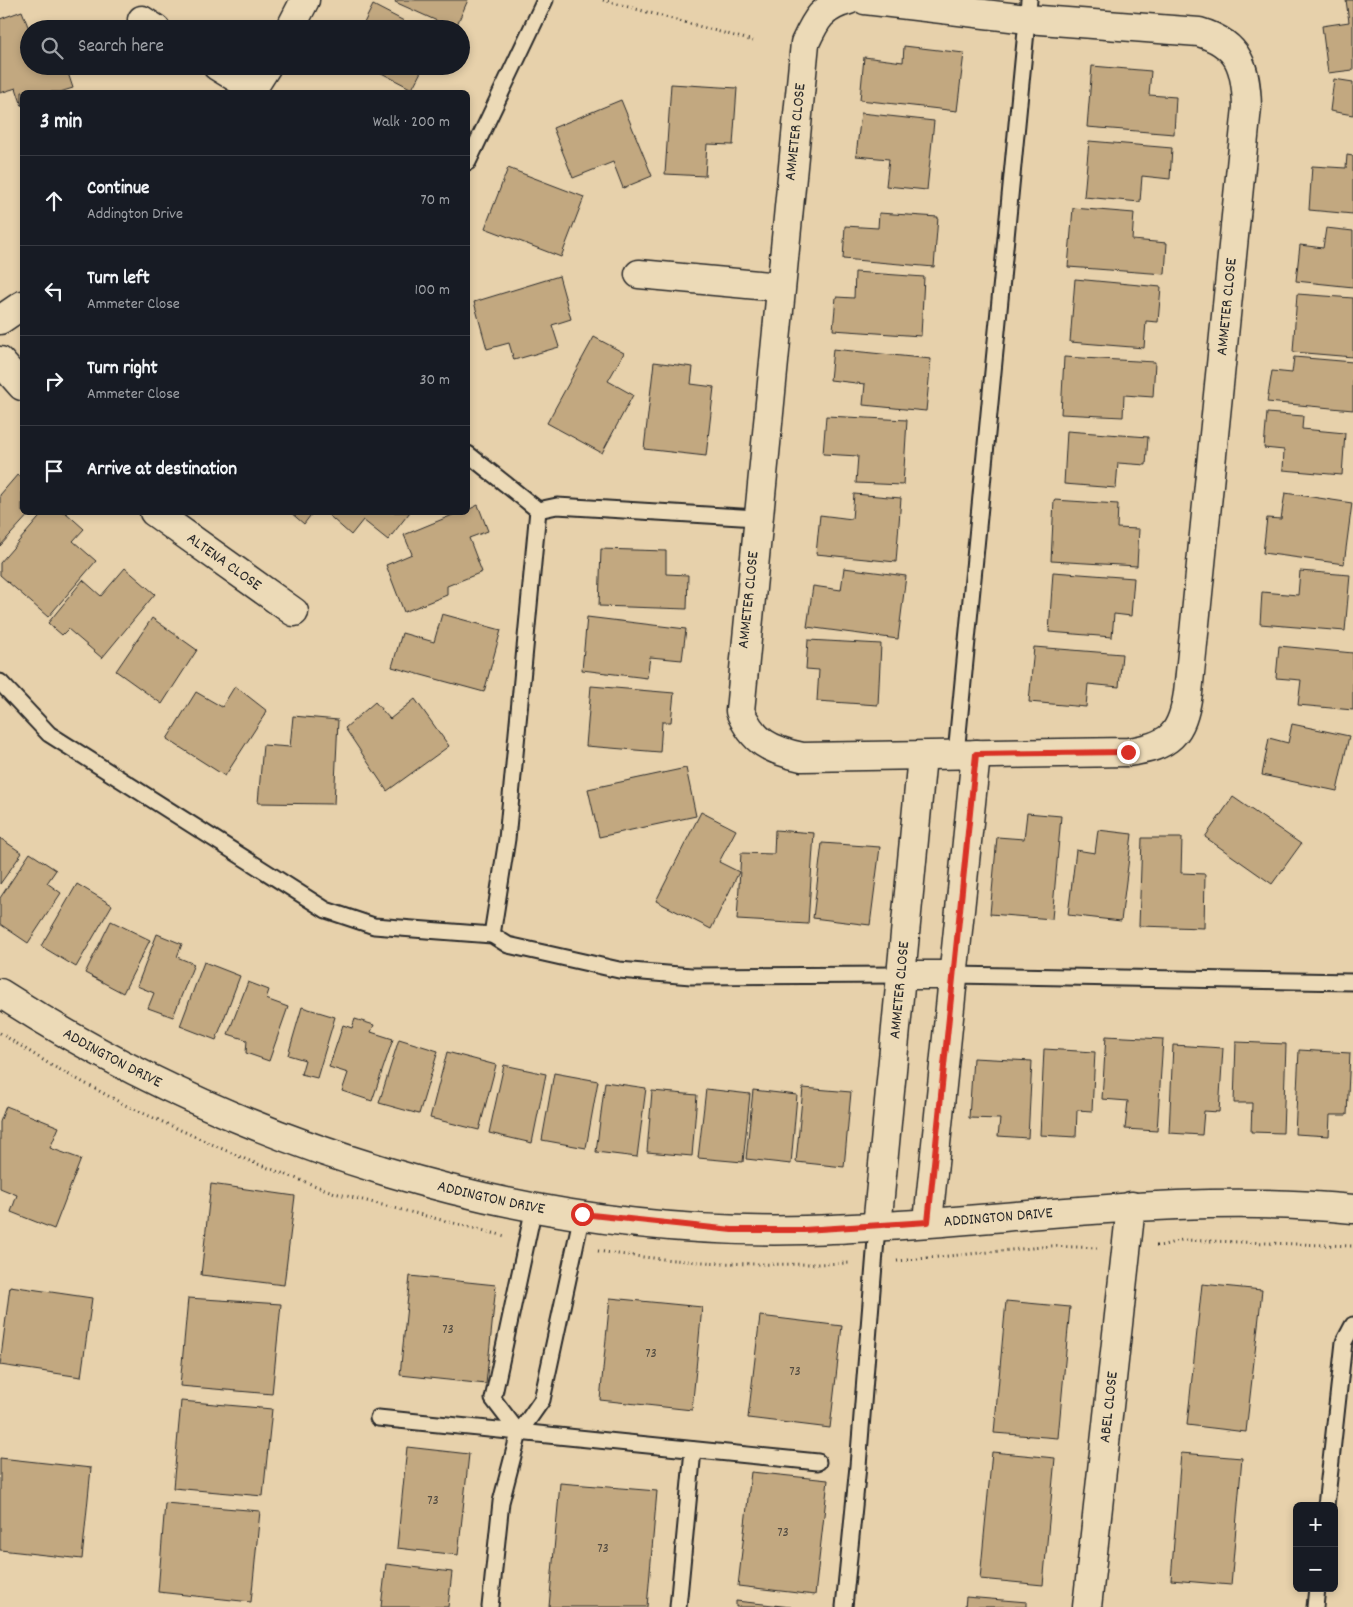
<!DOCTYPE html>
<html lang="en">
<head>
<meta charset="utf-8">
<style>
	body { margin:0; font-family:Dekko,sans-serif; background:#242831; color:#f1f3f6 }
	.controls { position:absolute; right:15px; bottom:15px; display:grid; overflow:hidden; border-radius:8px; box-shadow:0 2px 8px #0003 }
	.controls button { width:45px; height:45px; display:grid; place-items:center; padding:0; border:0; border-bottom:1px solid #363941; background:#171b24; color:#f1f3f6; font:25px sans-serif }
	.stop { position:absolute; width:15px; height:15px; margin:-11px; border:4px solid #d93025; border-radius:50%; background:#fff }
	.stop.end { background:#d93025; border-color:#fff; box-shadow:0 1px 5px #0008 }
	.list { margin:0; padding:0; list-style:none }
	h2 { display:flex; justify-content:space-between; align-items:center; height:65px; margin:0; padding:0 20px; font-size:21px }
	h2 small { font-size:16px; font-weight:400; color:#9ea1a6 }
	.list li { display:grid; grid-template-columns:32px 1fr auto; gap:15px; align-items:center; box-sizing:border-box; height:90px; padding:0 20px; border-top:1px solid #363941 }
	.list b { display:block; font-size:19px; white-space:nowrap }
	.list p { margin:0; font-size:16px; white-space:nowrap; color:#9ea1a6 }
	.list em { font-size:16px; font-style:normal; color:#9ea1a6 }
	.icon { flex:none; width:28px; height:28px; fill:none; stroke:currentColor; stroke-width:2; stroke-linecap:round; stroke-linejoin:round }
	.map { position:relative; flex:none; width:1353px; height:1607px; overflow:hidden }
	.search { position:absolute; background:#171b24; box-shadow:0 2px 8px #0003; left:20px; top:20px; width:450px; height:55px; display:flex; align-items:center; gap:12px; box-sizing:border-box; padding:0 18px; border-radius:28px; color:#9ea1a6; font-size:19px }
	.panel { position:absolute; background:#171b24; box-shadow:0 2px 8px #0003; left:20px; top:90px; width:450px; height:425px; border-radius:8px }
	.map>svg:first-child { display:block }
	.building { fill:#c2a880; stroke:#2b2b2b }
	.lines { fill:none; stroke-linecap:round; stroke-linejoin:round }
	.lane-casing { stroke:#2b2b2b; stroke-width:19 }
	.street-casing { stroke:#2b2b2b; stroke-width:31 }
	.secondary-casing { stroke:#2b2b2b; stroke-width:31 }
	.path { stroke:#2b2b2b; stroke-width:3; stroke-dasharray:1 4; stroke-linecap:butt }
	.lane { stroke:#ecdab7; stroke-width:15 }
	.street { stroke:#ecdab7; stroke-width:28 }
	.secondary { stroke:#ecdab7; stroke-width:28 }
	.route { stroke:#d93025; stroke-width:6 }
	.labels { text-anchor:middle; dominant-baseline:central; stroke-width:4; stroke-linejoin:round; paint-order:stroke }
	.number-label { font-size:14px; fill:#514a40 }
	.street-label { font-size:16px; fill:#2b2b2b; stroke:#ecdab7 }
</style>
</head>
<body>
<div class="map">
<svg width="1353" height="1607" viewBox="0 0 1353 1607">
	<rect width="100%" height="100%" fill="#e7d1ab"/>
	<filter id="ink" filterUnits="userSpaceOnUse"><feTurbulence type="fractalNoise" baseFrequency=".02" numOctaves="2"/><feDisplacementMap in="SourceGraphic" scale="10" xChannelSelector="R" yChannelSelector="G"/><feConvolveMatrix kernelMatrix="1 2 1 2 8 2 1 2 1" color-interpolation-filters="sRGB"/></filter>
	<g filter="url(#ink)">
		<g class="building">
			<path d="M396 0H468L455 29 395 2Z"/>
			<path d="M1346 0H1353V70L1328 73 1322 26 1349 22Z"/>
			<path d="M373 5 404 21 400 29H361Z"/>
			<path d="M22 11 29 29V66H71L72 70 68 73 73 88 60 92H22V106L16 88 0 93V19Z"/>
			<path d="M904 46 964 53 957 111 860 100 864 57 903 62Z"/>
			<path d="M368 66H424L412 89Z"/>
			<path d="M1092 66 1151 71 1149 95 1176 97 1174 134 1087 127Z"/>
			<path d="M1334 79 1353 82V115L1330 111Z"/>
			<path d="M671 84 737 88 733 145 707 144 705 176 665 174Z"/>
			<path d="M621 100 652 176 623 188 613 162 573 178 553 128Z"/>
			<path d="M861 113 934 121 927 190 886 186 889 159 856 156Z"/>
			<path d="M1089 141 1172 148 1170 179 1142 176 1140 202 1084 197Z"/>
			<path d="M1347 155 1353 156V214L1309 210 1312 166 1346 168Z"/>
			<path d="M508 168 584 197 561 257 485 228Z"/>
			<path d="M1073 208 1134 213 1132 240 1167 243 1165 274 1068 267Z"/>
			<path d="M879 213 938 217 934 267 843 259 845 226 878 228Z"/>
			<path d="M1326 228 1353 231V287L1296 281 1300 245 1323 248Z"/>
			<path d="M855 272 924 277 921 336 833 330 836 297 854 298Z"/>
			<path d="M559 276 571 319 552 325 559 347 514 360 509 343 487 349 474 302Z"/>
			<path d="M1075 279 1161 287 1158 322 1146 321 1144 348 1070 342Z"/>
			<path d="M1297 294 1353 298V357L1293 352Z"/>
			<path d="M594 337 624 353 608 381 633 395 602 453 547 423Z"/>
			<path d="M833 349 931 359 926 411 863 405 865 384 830 380Z"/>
			<path d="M1064 357 1155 362 1153 397 1124 395 1123 417 1061 414Z"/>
			<path d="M1294 357 1353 362V410L1267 402 1272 371 1292 373Z"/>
			<path d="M654 362 693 367 691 384 714 387 706 456 644 449Z"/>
			<path d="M1267 413 1303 416 1302 429 1345 433 1342 475 1283 470 1284 450 1264 448Z"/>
			<path d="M826 416 907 420 903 485 856 483 858 456 823 454Z"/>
			<path d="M1067 431 1148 437 1146 465 1118 463 1116 488 1064 484Z"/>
			<path d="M18 474 22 479V512H31L0 546V495Z"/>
			<path d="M1285 493 1352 503 1344 564 1263 553 1267 518 1281 519Z"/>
			<path d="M854 494 901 498 896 562 816 554 820 515 852 519Z"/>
			<path d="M1054 500 1118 504 1117 528 1139 529 1137 566 1051 561Z"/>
			<path d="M478 505 488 531 469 538 482 572 447 586V595L404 612 386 565 412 554 404 535 460 512H468V510Z"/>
			<path d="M44 512H65L84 529 73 541 96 561 48 617 0 575V563Z"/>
			<path d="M290 512H313L304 524Z"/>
			<path d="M325 512H410L388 540 363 520 351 535Z"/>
			<path d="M601 549 666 551V574L688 575 687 609 599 606Z"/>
			<path d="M125 568 155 594 102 658 68 629 62 635 48 623 83 580 101 596Z"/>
			<path d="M844 568 906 576 898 639 807 627 813 586 841 590Z"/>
			<path d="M1300 571 1350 575 1345 631 1260 624 1262 592 1298 595Z"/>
			<path d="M1053 572 1134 578 1131 616 1114 614 1112 637 1049 632Z"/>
			<path d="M442 614 501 630 484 692 392 667 402 633 434 642Z"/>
			<path d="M587 617 686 629 682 660 650 657 647 678 582 670Z"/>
			<path d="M152 618 197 650 162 704 116 671Z"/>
			<path d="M808 640 881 644 878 705 817 701 819 670 806 669Z"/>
			<path d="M1279 646 1353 653V710L1298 705 1301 680 1276 678Z"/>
			<path d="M1034 647 1122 654 1119 687 1088 684 1086 707 1029 702Z"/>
			<path d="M235 686 267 711 225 776 167 739 196 692 222 707Z"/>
			<path d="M591 686 674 693 671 722H662L660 752 586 746Z"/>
			<path d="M415 699 449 746 387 791 345 728 375 702 390 719Z"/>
			<path d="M293 716 338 720 334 804 258 803 263 745 290 747Z"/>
			<path d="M1292 724 1349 736 1337 791 1262 775 1269 738 1288 743Z"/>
			<path d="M686 768 696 816 599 837 588 789Z"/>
			<path d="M1233 797 1301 844 1272 884 1205 837Z"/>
			<path d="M701 812 736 830 719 862 739 872 711 929 656 901Z"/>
			<path d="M1027 813 1061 816 1052 919 990 914 997 837 1024 839Z"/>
			<path d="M775 830 814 833 808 924 737 920 741 853 774 854Z"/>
			<path d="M1098 830 1132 834 1121 921 1068 915 1076 850 1095 853Z"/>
			<path d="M0 838 22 853 0 884Z"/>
			<path d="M1142 838H1182L1181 873 1205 874 1204 928 1139 926Z"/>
			<path d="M822 843 880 847 870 925 813 918Z"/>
			<path d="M30 853 56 870 47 883 61 893 28 943 0 924V898Z"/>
			<path d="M77 884 112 905 76 967 41 946Z"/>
			<path d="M111 921 150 940 123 993 85 973Z"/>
			<path d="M157 934 182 944 177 957 194 964 173 1017 148 1008 154 993 137 986Z"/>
			<path d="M204 962 240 976 216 1040 180 1026Z"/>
			<path d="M248 982 269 990 266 999 288 1007 269 1061 246 1053 247 1040 228 1034Z"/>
			<path d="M302 1007 335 1017 317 1078 301 1074 305 1060 288 1055Z"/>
			<path d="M355 1019 374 1025 371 1032 393 1039 372 1101 342 1091 348 1073 329 1067 343 1025 352 1028Z"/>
			<path d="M1106 1036 1163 1039 1157 1131 1125 1129 1128 1101 1102 1099Z"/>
			<path d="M399 1039 438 1051 419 1114 379 1103Z"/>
			<path d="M1236 1042 1286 1044 1283 1133 1251 1132 1252 1103H1234Z"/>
			<path d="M1173 1045 1223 1048 1219 1112 1204 1111 1202 1135 1169 1133Z"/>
			<path d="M1044 1049 1095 1052 1092 1111 1077 1110 1076 1137 1040 1135Z"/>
			<path d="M1299 1050 1350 1053 1347 1115H1330L1329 1136 1295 1134Z"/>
			<path d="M447 1052 496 1065 479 1130 430 1118Z"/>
			<path d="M973 1058 1032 1061 1028 1138 998 1136 1000 1119 969 1118Z"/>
			<path d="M504 1065 546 1074 532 1143 489 1133Z"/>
			<path d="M554 1073 598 1081 586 1148 542 1140Z"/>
			<path d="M605 1082 646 1088 637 1157 596 1152Z"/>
			<path d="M803 1088 851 1092 844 1167 796 1162Z"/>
			<path d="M706 1089 750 1094 743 1162 698 1158Z"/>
			<path d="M753 1090 797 1095 791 1164 746 1159Z"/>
			<path d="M652 1091 697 1095 692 1156 647 1152Z"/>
			<path d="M6 1106 59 1127 50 1148 81 1159 54 1229 11 1212 17 1195 0 1188V1122Z"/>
			<path d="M211 1184 295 1196 284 1285 201 1275Z"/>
			<path d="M410 1276 496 1285 486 1384 400 1375Z"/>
			<path d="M1202 1284 1262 1290 1246 1432 1187 1425Z"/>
			<path d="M10 1286 92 1298 81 1377 0 1365Z"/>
			<path d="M188 1298 281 1304 272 1394 180 1386Z"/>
			<path d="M610 1298 702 1307 692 1410 600 1400Z"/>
			<path d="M1006 1301 1070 1307 1058 1438 994 1433Z"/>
			<path d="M760 1316 842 1326 830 1428 748 1418Z"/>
			<path d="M181 1401 272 1409 263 1496 173 1488Z"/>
			<path d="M407 1447 469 1454 458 1555 397 1548Z"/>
			<path d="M992 1452 1055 1458 1043 1585 980 1579Z"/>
			<path d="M1181 1453 1242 1458 1231 1585 1171 1580Z"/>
			<path d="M0 1458 91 1468 82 1559 0 1550Z"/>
			<path d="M751 1472 828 1480 815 1595 738 1586Z"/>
			<path d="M560 1483 657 1491 647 1607H549Z"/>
			<path d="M165 1503 260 1511 251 1602 158 1592Z"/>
			<path d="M386 1564 452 1572 448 1607H381Z"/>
			<path d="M966 1597 1027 1602V1607H965Z"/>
			<path d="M736 1601 791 1607H736Z"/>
		</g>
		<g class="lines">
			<g class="lane-casing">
				<g id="lane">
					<path d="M468 162 545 0"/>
					<path d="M468 454 538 510 557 506 757 518"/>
					<path d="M0 682 49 734 326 910 374 926 492 935 508 945 619 970 691 976 900 975"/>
					<path d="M956 754 1029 0"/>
					<path d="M492 935 507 839 538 510"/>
					<path d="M953 975 1353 982"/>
					<path d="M378 1418 818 1462"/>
					<path d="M519 1433 493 1399 534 1207"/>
					<path d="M1326 1506 1344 1342 1353 1325"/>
					<path d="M490 1607 501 1502 519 1433 542 1400 582 1214"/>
					<path d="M678 1607 693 1450"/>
					<path d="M844 1607 858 1466 877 1227"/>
					<path d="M1315 1607 1317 1588"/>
				</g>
			</g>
			<g class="street-casing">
				<g id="street">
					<path id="s1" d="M849 0C822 7 816 19 805 43L740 711C753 742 770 750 802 757L1128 752C1170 746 1182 735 1188 693L1247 107C1246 68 1240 44 1199 32L1027 19 865 0"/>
					<path d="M142 20 156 29"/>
					<path d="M290 29 305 0"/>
					<path d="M217 66 253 88 267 66"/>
					<path d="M639 274 780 287"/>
					<path d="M0 320 22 305"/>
					<path d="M0 361 22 386"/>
					<path id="s2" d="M154 512 294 612"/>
					<path d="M900 975H953"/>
					<path d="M928 1222 976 754"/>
					<path id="s3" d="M877 1227 922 756"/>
					<path id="s4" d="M1087 1607 1131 1206"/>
				</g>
			</g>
			<g class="secondary-casing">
				<g id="secondary">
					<path id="s5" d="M0 993C235 1145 524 1237 805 1230 988 1225 1170 1191 1353 1209"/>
				</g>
			</g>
			<g class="path">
				<path d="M603 0 753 41"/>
				<path d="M0 1033 51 1065 125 1105 247 1160 335 1193 505 1236"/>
				<path d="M1156 1246C1165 1246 1172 1242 1182 1240L1353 1246"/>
				<path d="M598 1251C681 1264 766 1266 851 1263"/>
				<path d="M897 1261 1052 1246 1097 1248"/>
			</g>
			<use href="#lane" class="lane"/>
			<use href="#street" class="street"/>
			<use href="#secondary" class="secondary"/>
		</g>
	</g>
	<g class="lines" filter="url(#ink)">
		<path class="route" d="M582 1214 732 1230H804L928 1222 976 754 1128 752"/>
	</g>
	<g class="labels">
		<g class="number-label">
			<text x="448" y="1330">73</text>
			<text x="651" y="1354">73</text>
			<text x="795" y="1372">73</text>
			<text x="433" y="1501">73</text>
			<text x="783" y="1533">73</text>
			<text x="603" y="1549">73</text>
		</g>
		<g class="street-label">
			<text transform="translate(796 132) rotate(-84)">AMMETER CLOSE</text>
			<text stroke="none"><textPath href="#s1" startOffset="1625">AMMETER CLOSE</textPath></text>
			<text stroke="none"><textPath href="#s2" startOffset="86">ALTENA CLOSE</textPath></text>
			<text transform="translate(749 600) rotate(-84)">AMMETER CLOSE</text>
			<text stroke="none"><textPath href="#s3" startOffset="238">AMMETER CLOSE</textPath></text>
			<text stroke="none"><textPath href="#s5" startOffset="130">ADDINGTON DRIVE</textPath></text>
			<text stroke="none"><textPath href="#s5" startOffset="535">ADDINGTON DRIVE</textPath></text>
			<text stroke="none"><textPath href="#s5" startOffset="1045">ADDINGTON DRIVE</textPath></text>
			<text stroke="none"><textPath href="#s4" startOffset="201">ABEL CLOSE</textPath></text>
		</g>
	</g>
</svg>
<div class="controls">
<button>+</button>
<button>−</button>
</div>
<div class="stop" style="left:582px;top:1214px"></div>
<div class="stop end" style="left:1128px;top:752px"></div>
<div class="search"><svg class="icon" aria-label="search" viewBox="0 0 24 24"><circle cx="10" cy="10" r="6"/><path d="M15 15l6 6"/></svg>Search here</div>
<section class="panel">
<h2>3 min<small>Walk · 200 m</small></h2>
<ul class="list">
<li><svg class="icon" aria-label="ahead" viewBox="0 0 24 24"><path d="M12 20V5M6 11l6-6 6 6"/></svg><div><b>Continue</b><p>Addington Drive</p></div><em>70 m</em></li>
<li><svg class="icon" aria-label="left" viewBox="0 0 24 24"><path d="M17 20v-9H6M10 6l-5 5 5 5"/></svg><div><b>Turn left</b><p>Ammeter Close</p></div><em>100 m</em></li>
<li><svg class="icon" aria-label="right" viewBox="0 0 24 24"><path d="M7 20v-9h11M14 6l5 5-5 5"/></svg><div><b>Turn right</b><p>Ammeter Close</p></div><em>30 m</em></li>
<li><svg class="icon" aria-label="arrive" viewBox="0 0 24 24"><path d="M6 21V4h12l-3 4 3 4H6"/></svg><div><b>Arrive at destination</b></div></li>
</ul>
</section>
</div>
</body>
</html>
